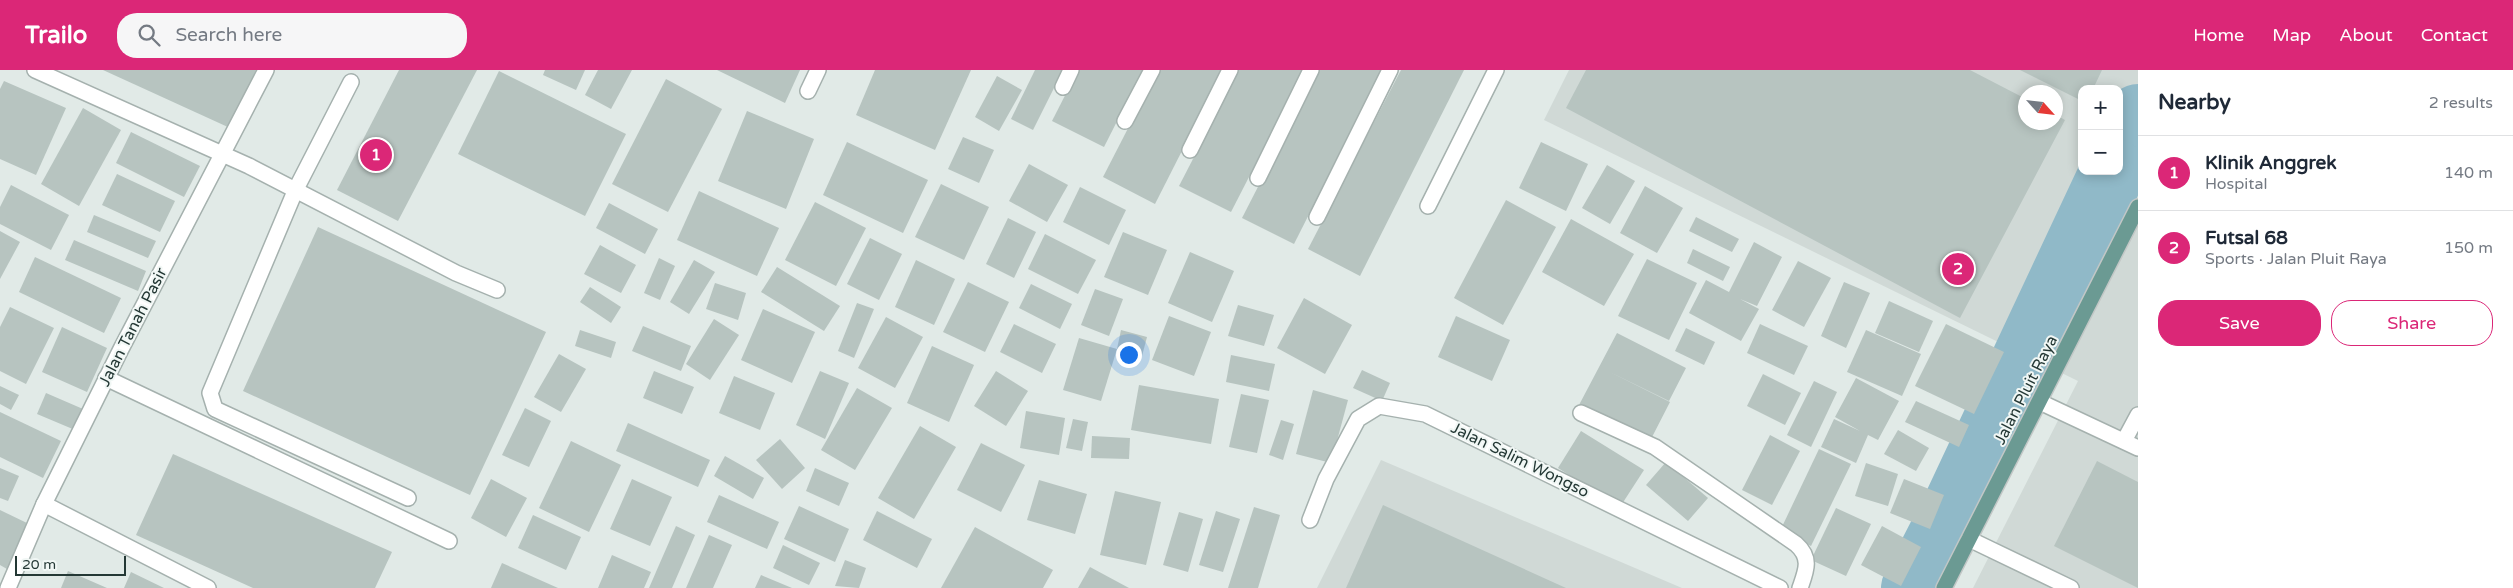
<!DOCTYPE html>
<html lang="en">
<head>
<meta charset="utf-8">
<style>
	body { margin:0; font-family:"Varela Round",sans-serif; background:#f6f6f7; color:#1f2937 }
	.controls { position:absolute; right:15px; top:15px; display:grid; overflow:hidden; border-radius:10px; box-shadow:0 2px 12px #0003 }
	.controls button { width:45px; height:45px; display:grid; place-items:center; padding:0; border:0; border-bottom:1px solid #e0e1e3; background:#fff; color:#1f2937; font:25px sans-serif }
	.compass { position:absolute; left:2018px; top:15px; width:45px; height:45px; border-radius:50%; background:#fff; box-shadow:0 2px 12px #0003; rotate:117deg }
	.scale { position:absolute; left:15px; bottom:12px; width:111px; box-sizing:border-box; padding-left:5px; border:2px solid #243835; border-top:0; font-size:14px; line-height:18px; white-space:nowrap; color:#243835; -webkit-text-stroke:4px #f1f7f5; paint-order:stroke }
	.you { position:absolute; left:1128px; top:284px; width:18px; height:18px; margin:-12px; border:4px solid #fff; border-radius:50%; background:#1a73e8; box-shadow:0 0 0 8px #1a73e833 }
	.badge { display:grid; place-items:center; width:32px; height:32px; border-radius:50%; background:#db2777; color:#fff; font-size:16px; font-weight:700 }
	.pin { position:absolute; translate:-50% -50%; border:2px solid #fff; box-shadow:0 1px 5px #0006 }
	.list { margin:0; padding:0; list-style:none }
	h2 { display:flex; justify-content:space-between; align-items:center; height:65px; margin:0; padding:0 20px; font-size:21px }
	h2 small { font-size:16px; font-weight:400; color:#747a83 }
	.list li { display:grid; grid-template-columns:32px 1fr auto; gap:15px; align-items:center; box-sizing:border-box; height:75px; padding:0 20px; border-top:1px solid #e0e1e3 }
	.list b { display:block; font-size:19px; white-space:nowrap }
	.list p { margin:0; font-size:16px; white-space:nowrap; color:#747a83 }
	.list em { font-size:16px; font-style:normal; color:#747a83 }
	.actions { display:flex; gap:10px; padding:15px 20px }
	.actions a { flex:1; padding:11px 0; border:1px solid #db2777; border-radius:20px; text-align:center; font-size:18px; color:#db2777 }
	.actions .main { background:#db2777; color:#fff }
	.icon { flex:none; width:28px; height:28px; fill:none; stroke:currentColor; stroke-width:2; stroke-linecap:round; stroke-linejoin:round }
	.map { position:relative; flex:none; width:2138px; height:518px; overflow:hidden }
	header { display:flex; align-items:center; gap:30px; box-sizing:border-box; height:70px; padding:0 25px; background:#db2777; color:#fff }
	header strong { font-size:24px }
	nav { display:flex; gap:28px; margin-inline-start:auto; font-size:18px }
	.search { width:350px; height:45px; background:#f6f6f7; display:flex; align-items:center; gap:12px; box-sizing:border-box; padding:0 18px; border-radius:20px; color:#747a83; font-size:19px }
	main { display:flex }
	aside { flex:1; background:#fff }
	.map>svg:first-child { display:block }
	.built { fill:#d0d9d6; fill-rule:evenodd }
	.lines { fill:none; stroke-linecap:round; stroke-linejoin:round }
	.river { stroke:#90b9c8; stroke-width:66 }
	.building { fill:#b7c4c0 }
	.minor-casing { stroke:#a5b1ae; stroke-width:18 }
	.major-casing { stroke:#c2c7c6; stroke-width:18 }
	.minor { stroke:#fff; stroke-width:15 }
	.major { stroke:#6b9a93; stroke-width:15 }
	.labels { text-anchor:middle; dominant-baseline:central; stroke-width:4; stroke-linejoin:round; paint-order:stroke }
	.street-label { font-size:16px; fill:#243835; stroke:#f1f7f5 }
</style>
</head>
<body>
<header>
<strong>Trailo</strong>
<div class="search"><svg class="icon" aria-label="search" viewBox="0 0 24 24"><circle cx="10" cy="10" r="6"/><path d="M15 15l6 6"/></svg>Search here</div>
<nav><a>Home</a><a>Map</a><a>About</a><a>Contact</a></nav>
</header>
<main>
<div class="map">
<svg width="2138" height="518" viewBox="0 0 2138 518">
	<rect width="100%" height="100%" fill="#e1eae7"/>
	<g class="built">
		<path d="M1569 0H2138V518H1973L2078 311 1544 50ZM2082 19H2119V101H2082ZM2026 22H2056V52H2026Z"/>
		<path d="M1381 390 1682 518H1317Z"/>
	</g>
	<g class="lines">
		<g class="river">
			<path d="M2119 87 2138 47"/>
			<path d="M1914 518 1954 440 2113 101"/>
		</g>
	</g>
	<g class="building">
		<path d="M103 0H256L230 58Z"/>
		<path d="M399 0H477L398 151 337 120Z"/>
		<path d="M545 0H585L576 20 543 5Z"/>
		<path d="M598 0H632L611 39 585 25Z"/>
		<path d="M717 0H800L785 33Z"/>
		<path d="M875 0H971L935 80 856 45Z"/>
		<path d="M1035 0H1063L1033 60 1011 49Z"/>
		<path d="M1078 0H1143L1104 77 1052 51Z"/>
		<path d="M1158 0H1223L1155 134 1103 107Z"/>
		<path d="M1239 0H1304L1231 142 1179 116Z"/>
		<path d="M1318 0H1382L1294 174 1242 148Z"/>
		<path d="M1401 0H1464L1360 206 1308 179Z"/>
		<path d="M1586 0H1970L2026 29V52H2056V45L2065 50 1960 248 1566 38Z"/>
		<path d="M2020 0H2102L2093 19H2082V31Z"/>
		<path d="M499 1 626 64 585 146 458 84Z"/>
		<path d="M997 6 1022 20 999 61 975 47Z"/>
		<path d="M666 9 722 39 668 142 612 114Z"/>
		<path d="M4 11 66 38 36 105 0 89V19Z"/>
		<path d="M83 38 121 60 79 136 41 114Z"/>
		<path d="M747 41 814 69 786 139 718 111Z"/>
		<path d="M131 62 200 96 184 127 116 93Z"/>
		<path d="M963 67 994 80 979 113 948 99Z"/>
		<path d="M847 72 928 110 903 163 823 125Z"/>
		<path d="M1541 72 1588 94 1566 141 1519 118Z"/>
		<path d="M1029 94 1068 115 1047 152 1009 131Z"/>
		<path d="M1607 95 1635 111 1610 154 1582 138Z"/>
		<path d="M117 104 175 131 160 162 102 135Z"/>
		<path d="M941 114 989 137 964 190 915 167Z"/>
		<path d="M11 115 69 145 51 180 0 154V137Z"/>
		<path d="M1645 116 1683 138 1657 183 1620 163Z"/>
		<path d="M1080 117 1126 140 1109 175 1063 152Z"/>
		<path d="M699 121 779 158 757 206 677 170Z"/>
		<path d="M1506 130 1556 157 1503 255 1454 228Z"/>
		<path d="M815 132 866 158 836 216 785 190Z"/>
		<path d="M609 133 658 159 645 184 596 158Z"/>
		<path d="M94 145 156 171 148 188 87 162Z"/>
		<path d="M1696 147 1739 169 1732 182 1689 161Z"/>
		<path d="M1008 148 1036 162 1014 208 986 194Z"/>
		<path d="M1571 149 1634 184 1604 236 1542 202Z"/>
		<path d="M318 157 546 262 470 425 243 321Z"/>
		<path d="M0 161 20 172 0 209Z"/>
		<path d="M1123 162 1167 180 1148 225 1104 207Z"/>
		<path d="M1045 164 1096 190 1078 224 1028 199Z"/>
		<path d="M870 168 902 184 879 230 847 214Z"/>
		<path d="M74 170 146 201 138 221 65 190Z"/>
		<path d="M1754 172 1782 187 1757 236 1740 229 1759 239 1741 271 1689 243 1706 210 1729 222Z"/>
		<path d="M600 175 636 195 621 223 584 204Z"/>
		<path d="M1693 179 1730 197 1723 211 1687 193Z"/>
		<path d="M1190 182 1234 201 1212 252 1168 233Z"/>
		<path d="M35 187 121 228 104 263 19 222Z"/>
		<path d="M659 188 675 196 660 230 644 223Z"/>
		<path d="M1647 189 1697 213 1669 270 1618 246Z"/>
		<path d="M694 190 715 202 689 244 670 232Z"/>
		<path d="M916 190 955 209 934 255 895 237Z"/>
		<path d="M1798 191 1831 208 1804 257 1772 240Z"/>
		<path d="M777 197 840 236 824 261 761 222Z"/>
		<path d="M968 212 1009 232 985 282 943 262Z"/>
		<path d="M1844 212 1870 223 1846 278 1821 266Z"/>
		<path d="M715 213 746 223 738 250 706 239Z"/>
		<path d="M1031 214 1072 234 1060 259 1019 238Z"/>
		<path d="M590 217 621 237 611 253 580 232Z"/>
		<path d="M1095 219 1123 229 1109 266 1081 255Z"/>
		<path d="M1304 228 1352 255 1325 304 1277 278Z"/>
		<path d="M1889 231 1933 251 1919 282 1875 263Z"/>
		<path d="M857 233 874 239 854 288 838 281Z"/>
		<path d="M1238 235 1274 245 1264 276 1228 266Z"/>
		<path d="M10 237 54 258 26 314 0 301V257Z"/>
		<path d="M763 239 815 262 792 313 741 290Z"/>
		<path d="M1169 246 1211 262 1194 306 1152 290Z"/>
		<path d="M1456 246 1510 270 1492 311 1438 287Z"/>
		<path d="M886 247 923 267 895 318 858 298Z"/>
		<path d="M714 249 739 265 710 310 686 294Z"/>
		<path d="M1014 254 1056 274 1042 303 1000 282Z"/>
		<path d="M1760 254 1808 276 1794 305 1747 283Z"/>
		<path d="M1946 254 2004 282 1974 344 1915 316Z"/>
		<path d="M643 256 691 276 681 301 632 281Z"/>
		<path d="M62 257 107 278 87 322 42 302Z"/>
		<path d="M1686 258 1715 272 1704 295 1675 281Z"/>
		<path d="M580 260 616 272 611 288 575 276Z"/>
		<path d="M1121 260 1147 267 1142 286 1117 279Z"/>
		<path d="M1866 260 1921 284 1902 326 1847 302Z"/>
		<path d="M1617 263 1686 298 1669 331 1610 302 1670 332 1650 371 1579 335Z"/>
		<path d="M1079 268 1117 279 1101 331 1063 320Z"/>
		<path d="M932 276 974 295 949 352 907 333Z"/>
		<path d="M559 284 586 299 561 342 534 327Z"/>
		<path d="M1231 285 1275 294 1269 321 1226 312Z"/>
		<path d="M1362 300 1390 313 1382 331 1353 318Z"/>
		<path d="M654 301 694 317 682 344 643 328Z"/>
		<path d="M820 301 849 313 825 369 796 355Z"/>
		<path d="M996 301 1028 321 1006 356 974 336Z"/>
		<path d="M1763 304 1801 323 1785 355 1747 336Z"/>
		<path d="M734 306 775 323 760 360 719 343Z"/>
		<path d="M1856 308 1899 331 1878 370 1868 365 1856 393 1821 377 1834 349 1860 361 1835 347Z"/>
		<path d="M1814 311 1837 322 1811 377 1787 365Z"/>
		<path d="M1139 315 1219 329 1211 374 1131 360Z"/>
		<path d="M0 316 19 325 11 340 0 334Z"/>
		<path d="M857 318 892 338 855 400 821 380Z"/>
		<path d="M1313 320 1348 330 1331 393 1296 384Z"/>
		<path d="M46 323 83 339 75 360 37 344Z"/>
		<path d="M1241 324 1269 330 1257 383 1229 377Z"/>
		<path d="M1916 331 1969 355 1959 377 1905 352Z"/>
		<path d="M525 338 551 351 529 397 502 385Z"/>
		<path d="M1026 341 1065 348 1059 385 1020 378Z"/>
		<path d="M0 342 61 371 43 408 0 387Z"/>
		<path d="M1073 349 1088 352 1082 381 1066 378Z"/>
		<path d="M1281 350 1294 354 1283 390 1269 385Z"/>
		<path d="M628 353 710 390 698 417 616 381Z"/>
		<path d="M920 356 956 377 914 449 878 428Z"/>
		<path d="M1898 360 1929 378 1916 401 1884 384Z"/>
		<path d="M1581 361 1644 400 1620 437 1558 398Z"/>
		<path d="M1770 365 1800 381 1772 435 1742 420Z"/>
		<path d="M1092 366 1130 368 1129 389 1091 388Z"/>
		<path d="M780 369 805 398 782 419 756 390Z"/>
		<path d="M571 371 621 395 589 462 539 438Z"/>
		<path d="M981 373 1025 395 1001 442 957 420Z"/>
		<path d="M1819 379 1851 394 1811 476 1780 461Z"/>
		<path d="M173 384 392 482 375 518H253L136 465Z"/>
		<path d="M725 386 764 408 753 429 714 406Z"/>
		<path d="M2097 391 2138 412V518L2054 476Z"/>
		<path d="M1666 392 1708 428 1688 451 1646 415Z"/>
		<path d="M1866 393 1898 404 1888 436 1855 426Z"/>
		<path d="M0 398 19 406 8 431 0 428Z"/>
		<path d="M815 398 849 413 839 436 806 421Z"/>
		<path d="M491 409 527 428 506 467 471 448Z"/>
		<path d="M632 409 672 427 650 476 610 459Z"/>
		<path d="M1904 409 1944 425 1930 459 1890 443Z"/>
		<path d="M1039 410 1087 424 1075 464 1027 450Z"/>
		<path d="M1115 421 1161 432 1146 495 1100 485Z"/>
		<path d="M719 425 779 452 767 479 707 452Z"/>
		<path d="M1383 435 1566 518H1346Z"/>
		<path d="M799 436 849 459 835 492 784 469Z"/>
		<path d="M1254 437 1280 445 1258 518H1228Z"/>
		<path d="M1836 438 1871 454 1846 506 1811 490Z"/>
		<path d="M0 440 29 454 7 499 0 495Z"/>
		<path d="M877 441 932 469 917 498 863 470Z"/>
		<path d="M1216 441 1240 449 1223 502 1199 495Z"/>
		<path d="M1179 442 1203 449 1188 502 1163 495Z"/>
		<path d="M533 445 581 467 566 500 518 478Z"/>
		<path d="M676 456 695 465 672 518H649Z"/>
		<path d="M1882 456 1921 477 1901 516 1861 495Z"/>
		<path d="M975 457 1053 500 1043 518H941Z"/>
		<path d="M709 465 732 475 713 518H686Z"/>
		<path d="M783 475 820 493 809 515 773 498Z"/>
		<path d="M612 485 651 502 644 518H598Z"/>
		<path d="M845 490 866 498 859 518 835 516Z"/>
		<path d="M502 493 558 518H491Z"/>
		<path d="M1090 497 1129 518H1078Z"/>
		<path d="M68 501 107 518H61Z"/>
		<path d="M131 502 164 518H124Z"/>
		<path d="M761 505 792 518H755Z"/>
	</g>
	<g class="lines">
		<g class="minor-casing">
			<g id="minor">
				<path d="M35 0 249 96 456 203 497 220"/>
				<path d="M351 12 296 119 210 323 215 339 408 428"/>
				<path d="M1063 17 1071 0"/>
				<path d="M808 21 818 0"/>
				<path d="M1125 51 1152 0"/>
				<path d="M1190 80 1230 0"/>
				<path d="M1258 108 1311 0"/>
				<path d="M1428 136 1496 0"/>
				<path d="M1317 147 1390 0"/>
				<path d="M106 308 449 471"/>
				<path d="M2040 332 2138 378"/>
				<path d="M1581 343 1655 377 1796 474C1812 488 1806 501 1800 518"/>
				<path d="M2124 371 2138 345"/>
				<path d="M44 434 208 518"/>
				<path d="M1310 450 1326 409 1358 349 1379 336 1425 344 1780 518"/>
				<path d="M1969 469 2071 518"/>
				<path d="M8 518 44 434 121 279 266 0"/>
			</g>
		</g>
		<g class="major-casing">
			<path id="major" d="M1944 518 2138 137"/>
		</g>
		<use href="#minor" class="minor"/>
		<use href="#major" class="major"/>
	</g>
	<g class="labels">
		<g class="street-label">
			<text transform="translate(133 257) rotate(-63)">Jalan Tanah Pasir</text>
			<text transform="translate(2026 320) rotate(-63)">Jalan Pluit Raya</text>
			<text transform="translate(1520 390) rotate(26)">Jalan Salim Wongso</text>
		</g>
	</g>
</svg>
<div class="controls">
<button>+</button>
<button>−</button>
</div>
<svg class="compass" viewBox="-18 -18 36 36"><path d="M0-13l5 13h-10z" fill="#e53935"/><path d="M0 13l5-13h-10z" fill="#747a83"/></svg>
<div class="scale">20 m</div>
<div class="you"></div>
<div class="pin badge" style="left:376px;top:85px">1</div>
<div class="pin badge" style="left:1958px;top:199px">2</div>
</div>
<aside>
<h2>Nearby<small>2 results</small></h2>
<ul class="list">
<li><span class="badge">1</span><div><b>Klinik Anggrek</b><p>Hospital</p></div><em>140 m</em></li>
<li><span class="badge">2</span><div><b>Futsal 68</b><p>Sports · Jalan Pluit Raya</p></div><em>150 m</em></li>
</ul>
<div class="actions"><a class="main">Save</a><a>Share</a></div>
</aside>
</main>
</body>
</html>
